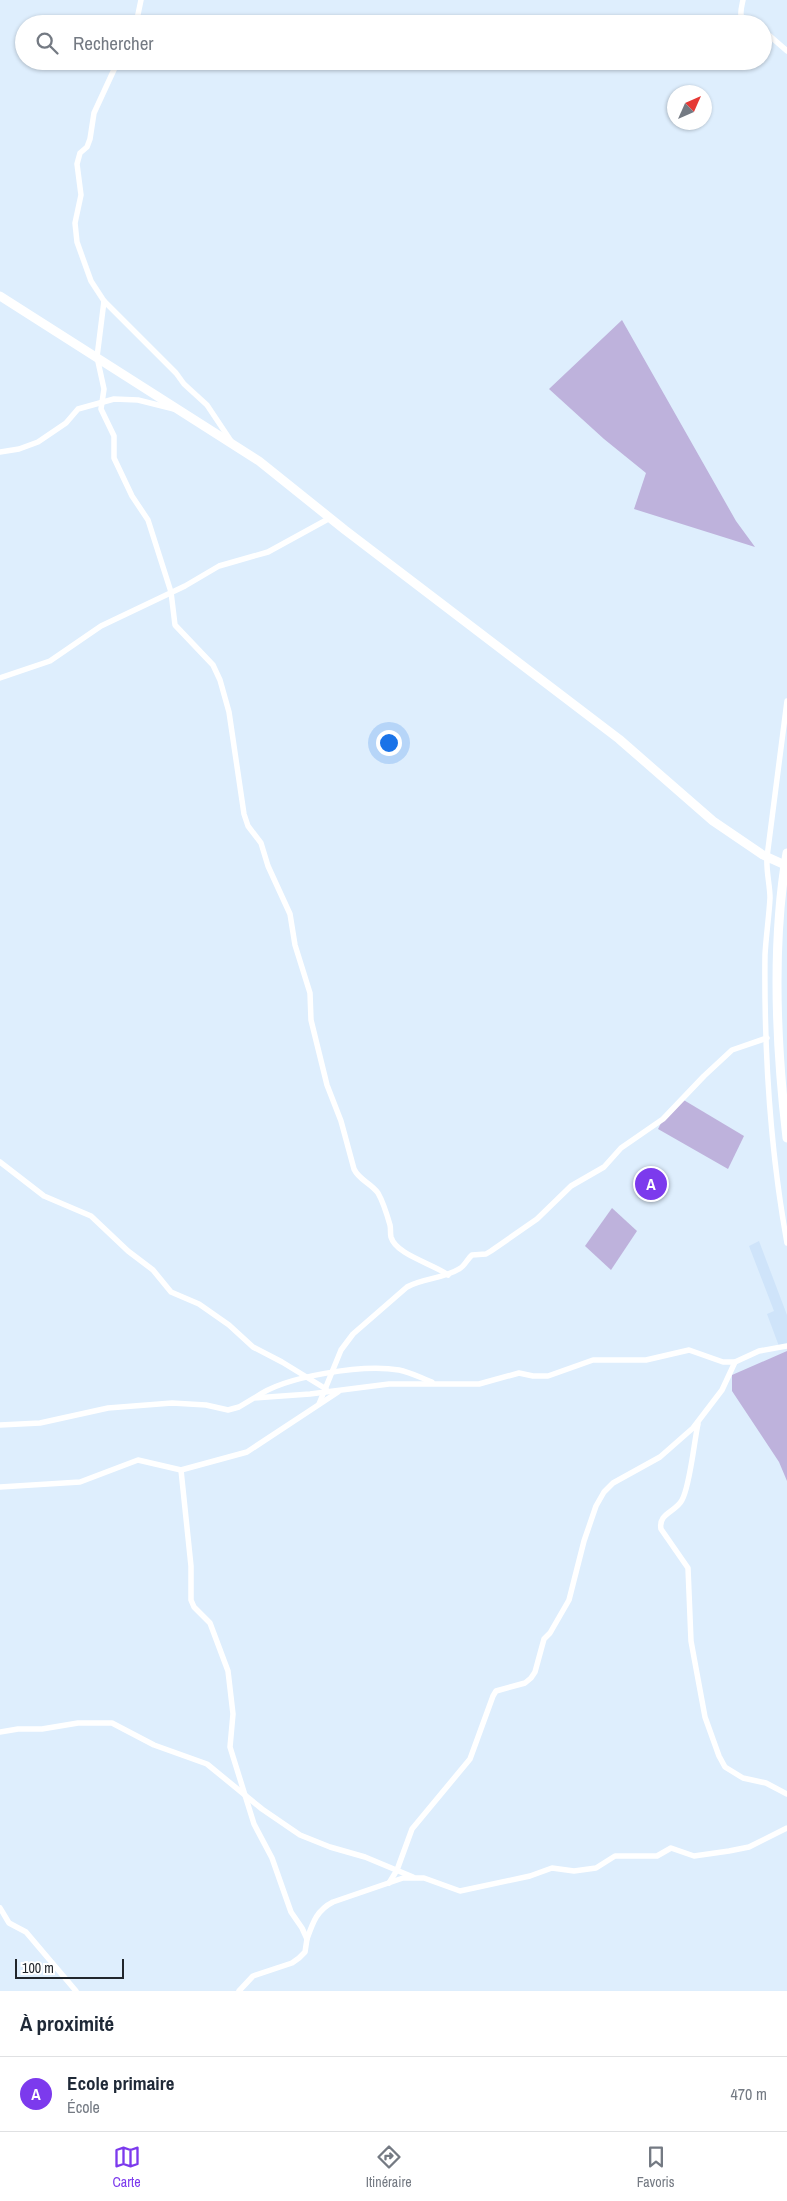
<!DOCTYPE html>
<html lang="fr">
<head>
<meta charset="utf-8">
<style>
	body { margin:0; font-family:"Archivo Narrow",sans-serif; background:#f6f6f7; color:#1f2937 }
	.compass { position:absolute; left:667px; top:85px; width:45px; height:45px; border-radius:50%; background:#fff; box-shadow:0 1px 4px #0004; rotate:45deg }
	.scale { position:absolute; left:15px; bottom:12px; width:109px; box-sizing:border-box; padding-left:5px; border:2px solid #21262c; border-top:0; font-size:14px; line-height:18px; white-space:nowrap; color:#21262c; -webkit-text-stroke:4px #fff; paint-order:stroke }
	.you { position:absolute; left:388px; top:742px; width:18px; height:18px; margin:-12px; border:4px solid #fff; border-radius:50%; background:#1a73e8; box-shadow:0 0 0 8px #1a73e833 }
	.badge { display:grid; place-items:center; width:32px; height:32px; border-radius:50%; background:#7c3aed; color:#fff; font-size:16px; font-weight:700 }
	.pin { position:absolute; translate:-50% -50%; border:2px solid #fff; box-shadow:0 1px 5px #0006 }
	.list { margin:0; padding:0; list-style:none }
	h2 { display:flex; justify-content:space-between; align-items:center; height:65px; margin:0; padding:0 20px; font-size:21px }
	h2 small { font-size:16px; font-weight:400; color:#747a83 }
	.list li { display:grid; grid-template-columns:32px 1fr auto; gap:15px; align-items:center; box-sizing:border-box; height:75px; padding:0 20px; border-top:1px solid #e0e1e3 }
	.list b { display:block; font-size:19px; white-space:nowrap }
	.list p { margin:0; font-size:16px; white-space:nowrap; color:#747a83 }
	.list em { font-size:16px; font-style:normal; color:#747a83 }
	.icon { flex:none; width:28px; height:28px; fill:none; stroke:currentColor; stroke-width:2; stroke-linecap:round; stroke-linejoin:round }
	.map { position:relative; flex:none; width:787px; height:1991px; overflow:hidden }
	.search { position:absolute; background:#fff; box-shadow:0 1px 4px #0004; left:15px; right:15px; top:15px; height:55px; display:flex; align-items:center; gap:12px; box-sizing:border-box; padding:0 18px; border-radius:28px; color:#747a83; font-size:19px }
	.sheet { height:140px; background:#fff }
	nav { display:flex; justify-content:space-around; align-items:center; box-sizing:border-box; height:70px; border-top:1px solid #e0e1e3; background:#fff; font-size:14px; color:#747a83 }
	nav a { display:grid; justify-items:center; gap:2px }
	nav .on { color:#7c3aed }
	.map>svg:first-child { display:block }
	.built { fill:#cfe4fa }
	.green { fill:#beb2dc }
	.lines { fill:none; stroke-linecap:round; stroke-linejoin:round }
	.street { stroke:#fff; stroke-width:5.5 }
	.secondary { stroke:#fff; stroke-width:9 }
	.primary { stroke:#fff; stroke-width:9 }
</style>
</head>
<body>
<div class="map">
<svg width="787" height="1991" viewBox="0 0 787 1991">
	<rect width="100%" height="100%" fill="#deeefd"/>
	<path class="built" d="M759 1241 787 1315V1346L780 1349 767 1314 774 1311 749 1246Z"/>
	<g class="green">
		<path d="M622 320 736 521 755 547 634 509 646 473 604 439 549 389Z"/>
		<path d="M682 1099 744 1136 728 1169 658 1129 663 1119Z"/>
		<path d="M612 1208 637 1231 611 1270 585 1246Z"/>
		<path d="M787 1351V1481L779 1462 732 1391V1375Z"/>
	</g>
	<g class="lines">
		<g class="street">
			<path d="M743 0C741 10 738 17 747 24"/>
			<path d="M136 24 141 0"/>
			<path d="M763 30 787 51"/>
			<path d="M118 61 94 113 90 139 87 147 80 153 77 164 81 195 75 223 77 242 91 281 104 301 176 373 184 384 207 405 231 441"/>
			<path d="M104 301 97 357 104 389 101 409 114 436V458L132 496 148 520 171 592 175 625 213 665 220 680 229 712 244 814 248 826 261 843 268 866 290 914 295 945 310 993 311 1020 327 1085 341 1121 354 1169C359 1180 371 1183 378 1193 382 1200 388 1218 390 1225 391 1229 390 1233 391 1237 396 1255 434 1264 448 1275"/>
			<path d="M0 452 19 449 38 442 66 423 78 409 114 399 138 400 174 409"/>
			<path d="M0 678 50 661 101 626 185 586 219 566 268 552 330 518"/>
			<path d="M787 701 767 857C766 872 770 885 770 898 769 917 766 936 765 955 764 1051 770 1149 787 1243"/>
			<path d="M0 1162 44 1196 91 1216 128 1251 153 1270 171 1292 199 1304 229 1325 253 1347 282 1362 326 1389"/>
			<path d="M256 1397C285 1376 363 1364 399 1370 410 1372 421 1378 432 1382"/>
			<path d="M319 1404 341 1350 353 1334 407 1287C423 1278 443 1279 459 1269 465 1266 467 1259 472 1255L486 1254 491 1251 537 1219 571 1186 604 1167 621 1148 663 1119 704 1076 732 1050 767 1038"/>
			<path d="M698 1424C694 1442 690 1486 682 1500 676 1512 658 1513 661 1529L688 1568 691 1641 705 1717 719 1756 725 1767 743 1778 766 1783 787 1794"/>
			<path d="M0 1425 40 1423 108 1408 172 1403 206 1405 228 1410 239 1407 254 1398 310 1394 389 1384H479L519 1373 533 1376H548L593 1360H646L689 1350 723 1362H735L759 1351 787 1346"/>
			<path d="M181 1470 191 1566V1600L194 1607 210 1623 228 1671 233 1714 230 1747 254 1824 272 1858 291 1912 302 1928 307 1939 305 1952 299 1958 292 1963 253 1976 239 1991"/>
			<path d="M0 1487 80 1482 138 1460 181 1470 247 1452 338 1392"/>
			<path d="M0 1732 18 1729H42L78 1723H112L154 1745 207 1764 262 1809 300 1835 330 1847 365 1857 413 1877"/>
			<path d="M389 1883 397 1870 412 1829 470 1759 493 1696 496 1691 525 1683 531 1678 535 1672 544 1639 550 1633 569 1600 584 1541 596 1506 604 1492 613 1483 660 1457 693 1428 722 1390 735 1362"/>
			<path d="M0 1908 9 1923 26 1932 76 1991"/>
			<path d="M307 1939C313 1922 317 1910 333 1902L403 1878H424L460 1891 530 1876 552 1868 574 1871 596 1868 615 1856H657L671 1848 694 1856 729 1851 749 1847 787 1828"/>
		</g>
		<path class="secondary" d="M0 296 259 461 345 530 619 739 713 821 763 855 785 865"/>
		<path class="primary" d="M787 853C771 946 776 1045 787 1138"/>
	</g>
</svg>
<svg class="compass" viewBox="-18 -18 36 36"><path d="M0-13l5 13h-10z" fill="#e53935"/><path d="M0 13l5-13h-10z" fill="#747a83"/></svg>
<div class="scale">100 m</div>
<div class="you"></div>
<div class="pin badge" style="left:651px;top:1184px">A</div>
<div class="search"><svg class="icon" aria-label="search" viewBox="0 0 24 24"><circle cx="10" cy="10" r="6"/><path d="M15 15l6 6"/></svg>Rechercher</div>
</div>
<section class="sheet">
<h2>À proximité<small></small></h2>
<ul class="list">
<li><span class="badge">A</span><div><b>Ecole primaire</b><p>École</p></div><em>470 m</em></li>
</ul>
</section>
<nav>
<a class="on"><svg class="icon" aria-label="map" viewBox="0 0 24 24"><path d="M3 6l6-2 6 2 6-2v14l-6 2-6-2-6 2zM9 4v14M15 6v14"/></svg>Carte</a>
<a><svg class="icon" aria-label="directions" viewBox="0 0 24 24"><path d="M12 3l9 9-9 9-9-9zM9 14v-3h6M13 9l2 2-2 2"/></svg>Itinéraire</a>
<a><svg class="icon" aria-label="saved" viewBox="0 0 24 24"><path d="M7 4h10v16l-5-4-5 4z"/></svg>Favoris</a>
</nav>
</body>
</html>
